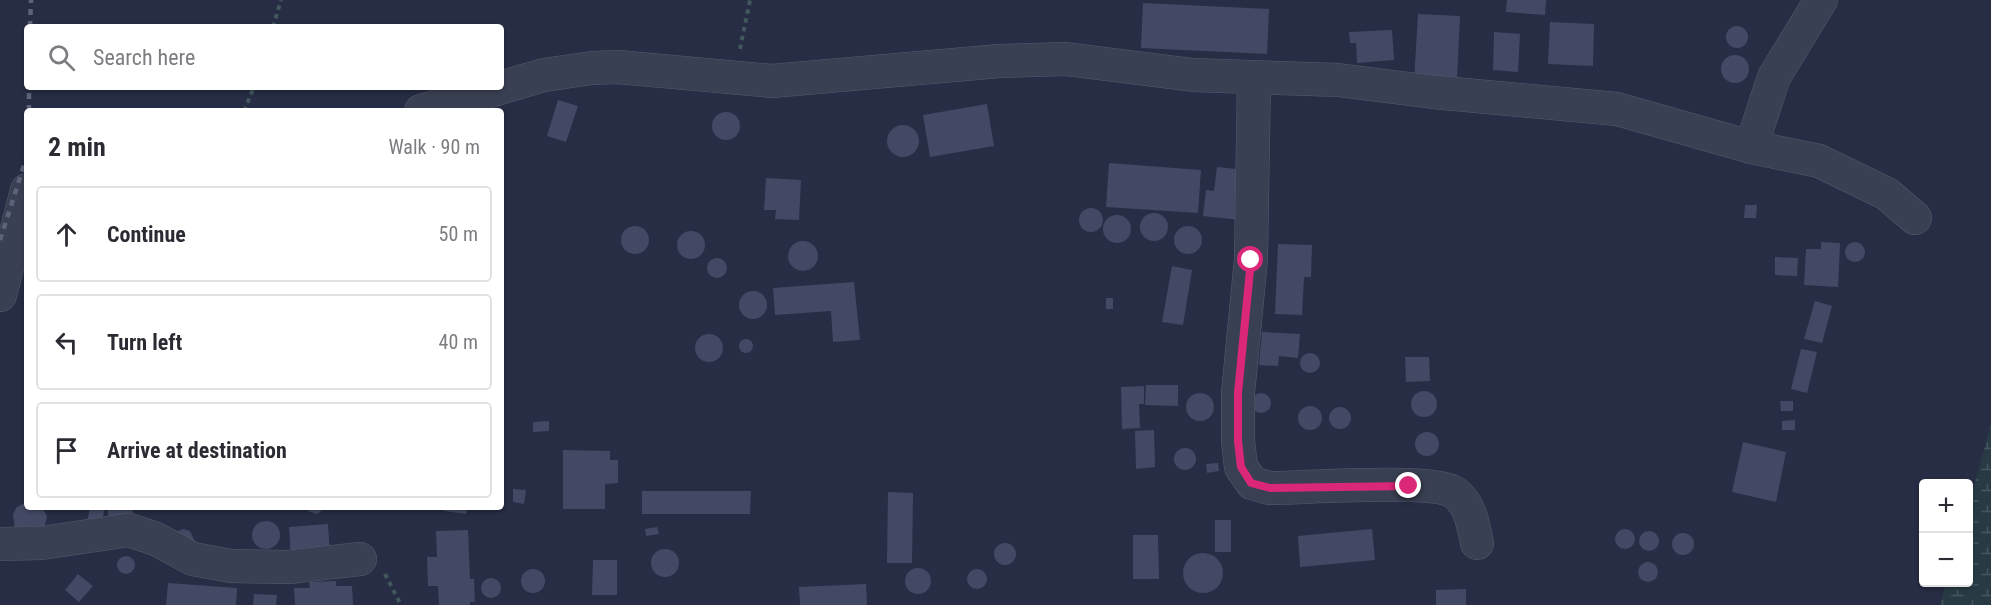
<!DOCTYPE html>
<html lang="en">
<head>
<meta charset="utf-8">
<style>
	body { margin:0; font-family:"Roboto Condensed",sans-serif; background:#f2f2f3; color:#2b2b33 }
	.controls { position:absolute; right:18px; bottom:18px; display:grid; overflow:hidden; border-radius:6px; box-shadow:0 2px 4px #0004 }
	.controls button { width:54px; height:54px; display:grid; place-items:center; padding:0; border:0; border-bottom:2px solid #e1e1e2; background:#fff; color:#2b2b33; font:30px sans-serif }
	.stop { position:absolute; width:18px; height:18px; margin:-14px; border:4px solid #db2777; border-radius:50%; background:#fff }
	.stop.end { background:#db2777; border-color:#fff; box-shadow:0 2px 6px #0008 }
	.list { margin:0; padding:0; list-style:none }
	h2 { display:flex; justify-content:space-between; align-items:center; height:78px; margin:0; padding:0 24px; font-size:26px }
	h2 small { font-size:20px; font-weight:400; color:#7c7c81 }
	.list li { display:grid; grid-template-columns:39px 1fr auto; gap:18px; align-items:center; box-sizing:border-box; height:96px; margin:0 12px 12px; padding:0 12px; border:2px solid #e1e1e2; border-radius:6px }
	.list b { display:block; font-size:22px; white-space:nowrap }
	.list em { font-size:20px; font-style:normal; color:#7c7c81 }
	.icon { flex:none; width:33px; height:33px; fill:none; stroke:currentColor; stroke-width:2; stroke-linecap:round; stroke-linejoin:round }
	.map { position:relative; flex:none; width:1991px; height:605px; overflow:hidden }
	.search { position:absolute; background:#fff; box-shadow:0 2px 4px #0004; left:24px; top:24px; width:480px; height:66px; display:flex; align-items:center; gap:15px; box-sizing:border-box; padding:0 21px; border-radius:6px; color:#7c7c81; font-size:22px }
	.panel { position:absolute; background:#fff; box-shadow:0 2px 4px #0004; left:24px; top:108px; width:480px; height:402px; border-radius:6px }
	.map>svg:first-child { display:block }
	.wetland { fill:url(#wetland-marsh) }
	.building { fill:#424964 }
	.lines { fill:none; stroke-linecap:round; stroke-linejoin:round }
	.minor-casing { stroke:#565a6d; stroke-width:34 }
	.path { stroke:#43575e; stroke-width:4; stroke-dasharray:4.5 4.5; stroke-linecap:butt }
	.minor { stroke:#3a4053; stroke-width:33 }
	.rail { stroke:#5c637a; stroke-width:4.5; stroke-dasharray:6 6; stroke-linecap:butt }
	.route { stroke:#db2777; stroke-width:8 }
</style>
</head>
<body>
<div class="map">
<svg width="1991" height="605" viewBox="0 0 1991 605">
	<defs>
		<pattern id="wetland-marsh" width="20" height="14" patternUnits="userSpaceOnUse" patternTransform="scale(1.5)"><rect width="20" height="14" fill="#283b44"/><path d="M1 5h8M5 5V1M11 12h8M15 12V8" fill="none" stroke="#45555e"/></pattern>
	</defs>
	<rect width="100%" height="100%" fill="#262d44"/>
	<path class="wetland" d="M1991 424V605H1940L1946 583 1968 582 1969 504Z"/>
	<g class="building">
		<path d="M1507 0H1546L1545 15 1506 12Z"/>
		<path d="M1143 3 1269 9 1267 54 1141 48Z"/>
		<path d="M1418 14 1460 16 1456 100 1413 98Z"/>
		<path d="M1550 22 1594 24 1593 66 1548 64Z"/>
		<circle cx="1737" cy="37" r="11"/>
		<path d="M1392 30 1394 60 1357 63 1356 43H1350L1349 32Z"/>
		<path d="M1494 32 1520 34 1518 72 1493 70Z"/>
		<circle cx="1735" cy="69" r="14"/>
		<path d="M558 100 578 106 566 142 547 136Z"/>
		<path d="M987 104 994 146 930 157 923 115Z"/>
		<circle cx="726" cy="126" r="14"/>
		<circle cx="903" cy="141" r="16"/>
		<path d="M1109 163 1201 170 1198 213 1106 207Z"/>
		<path d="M1217 167 1246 170 1240 220 1203 216 1206 190 1214 191Z"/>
		<path d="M766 178 801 180 799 220 775 219 776 210H764Z"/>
		<path d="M1745 205H1757L1756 218H1744Z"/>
		<circle cx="1091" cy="220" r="12"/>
		<circle cx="1154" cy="227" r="14"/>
		<circle cx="1117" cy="229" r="14"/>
		<circle cx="635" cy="240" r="14"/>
		<circle cx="1188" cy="240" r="14"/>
		<circle cx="691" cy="245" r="14"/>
		<circle cx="803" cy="256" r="15"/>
		<path d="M1821 242 1840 243 1838 287 1804 285 1806 249H1821Z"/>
		<circle cx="1855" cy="252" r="10"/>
		<path d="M1278 244 1312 245 1311 277H1304L1302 315 1275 314Z"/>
		<path d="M1775 257 1798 258 1797 276 1775 275Z"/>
		<circle cx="717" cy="268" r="10"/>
		<path d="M1172 266 1192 270 1183 325 1162 322Z"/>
		<path d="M854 282 860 340 833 342 831 311 775 315 773 288Z"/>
		<circle cx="753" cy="305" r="14"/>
		<rect x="1106" y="298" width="7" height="11"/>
		<path d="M1815 301 1832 306 1822 343 1804 339Z"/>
		<path d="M1262 332 1300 334 1298 358 1279 356 1278 366 1259 365Z"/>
		<circle cx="709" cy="348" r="14"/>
		<circle cx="746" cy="346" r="7"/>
		<path d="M1801 349 1817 352 1807 393 1791 389Z"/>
		<circle cx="1310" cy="363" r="10"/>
		<path d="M1405 357H1429L1430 381 1406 382Z"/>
		<path d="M1146 385H1178V406L1145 405Z"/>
		<path d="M1144 386V404H1139L1140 428 1122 429 1121 387Z"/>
		<circle cx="1424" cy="404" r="13"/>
		<circle cx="1261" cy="403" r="10"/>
		<circle cx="1200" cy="407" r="14"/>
		<path d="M1780 401H1793V411H1781Z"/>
		<circle cx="1310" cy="418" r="12"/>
		<circle cx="1340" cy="418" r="11"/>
		<path d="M1795 420V430H1782V421Z"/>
		<path d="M549 421V431L533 432V422Z"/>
		<path d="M1154 430 1155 467 1136 469 1135 431Z"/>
		<circle cx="1427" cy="444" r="12"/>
		<path d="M1743 442 1786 452 1776 502 1732 492Z"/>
		<circle cx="1185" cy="459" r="11"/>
		<path d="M563 450 610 451V460H618V483L605 484V509H563Z"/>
		<path d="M1218 463 1219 471 1207 473 1206 464Z"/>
		<path d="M513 489 526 490 524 504 513 502Z"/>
		<path d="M642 491H751L750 514H642Z"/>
		<path d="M888 492 913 493 912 563H887Z"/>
		<path d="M27 502V507H42L44 510 47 517 43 532 15 529 13 514 17 507Z"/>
		<path d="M90 507H105L101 526 87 523Z"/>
		<path d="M108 507H132L133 515 111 523 108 514Z"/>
		<path d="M306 507H327L317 514 308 511Z"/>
		<path d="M444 507H467L466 514 444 511Z"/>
		<rect x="1215" y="520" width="16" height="32"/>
		<circle cx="266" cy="535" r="14"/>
		<path d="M328 524 330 557 291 560 289 527Z"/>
		<path d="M657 527 659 534 646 536 645 529Z"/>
		<path d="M183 529 190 531 196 544 170 535Z"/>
		<path d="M1372 529 1375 560 1300 567 1298 536Z"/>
		<circle cx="1625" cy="539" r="10"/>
		<path d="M468 530 470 579H474L475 602H470V605H439L438 586H428L427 557H437L436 531Z"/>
		<circle cx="1649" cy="541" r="10"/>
		<circle cx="1683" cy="544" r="11"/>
		<path d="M1133 535H1158L1159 579H1133Z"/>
		<circle cx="1005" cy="554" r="11"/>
		<circle cx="665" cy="563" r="14"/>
		<circle cx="1203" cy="573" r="20"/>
		<circle cx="126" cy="565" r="9"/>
		<path d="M593 560H617V595H592Z"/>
		<circle cx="1648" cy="572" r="10"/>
		<circle cx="918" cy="581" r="13"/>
		<circle cx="977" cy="579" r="10"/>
		<circle cx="533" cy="581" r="12"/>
		<path d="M78 574 93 586 79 602 65 590Z"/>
		<circle cx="491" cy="588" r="10"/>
		<path d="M336 581V586H352L353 605H295L294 588H310L309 582Z"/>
		<path d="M168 583 237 588 236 605H166Z"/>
		<path d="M866 584 867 605H800L799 587Z"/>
		<path d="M1466 589V605H1436V590Z"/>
		<path d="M254 594 277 595 276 605H253Z"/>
	</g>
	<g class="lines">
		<g class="minor-casing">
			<g id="minor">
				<path d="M1254 78 1251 259 1238 393V441L1241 467 1252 483 1270 488C1302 488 1435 478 1455 493 1471 505 1473 525 1477 543"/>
				<path d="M421 111 544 75 592 68 618 67 772 81 999 61 1066 59 1193 75 1338 80 1433 92 1617 109 1751 147 1819 161 1887 194 1915 218"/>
				<path d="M1751 147 1774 77 1821 0"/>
				<path d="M0 295 27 190"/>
				<path d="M0 544 42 543 129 530 156 539 193 559 231 566 289 567 360 559"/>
			</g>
		</g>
		<g class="path">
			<path d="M273 27 281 0"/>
			<path d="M740 49 750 0"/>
			<path d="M244 111 254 87"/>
			<path d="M385 574 401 605"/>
		</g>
		<use href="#minor" class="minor"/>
		<g class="rail">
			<path d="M30 27 31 0"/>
			<path d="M29 111V87"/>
			<path d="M0 240 27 156"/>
		</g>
	</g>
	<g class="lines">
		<path class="route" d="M1251 260 1238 393V441L1241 467 1251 483 1270 488 1409 486"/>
	</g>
</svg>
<div class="controls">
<button>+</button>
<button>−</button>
</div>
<div class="stop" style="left:1251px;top:260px"></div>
<div class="stop end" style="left:1409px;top:486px"></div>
<div class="search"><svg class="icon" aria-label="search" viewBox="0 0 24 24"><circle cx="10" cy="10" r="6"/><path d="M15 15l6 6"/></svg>Search here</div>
<section class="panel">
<h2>2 min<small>Walk · 90 m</small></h2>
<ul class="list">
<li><svg class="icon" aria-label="ahead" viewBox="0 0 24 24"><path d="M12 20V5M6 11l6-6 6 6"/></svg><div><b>Continue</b></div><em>50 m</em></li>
<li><svg class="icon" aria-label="left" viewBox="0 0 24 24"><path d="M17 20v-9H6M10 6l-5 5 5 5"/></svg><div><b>Turn left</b></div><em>40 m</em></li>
<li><svg class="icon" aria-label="arrive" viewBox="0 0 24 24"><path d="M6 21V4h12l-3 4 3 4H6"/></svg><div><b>Arrive at destination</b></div></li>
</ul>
</section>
</div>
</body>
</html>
